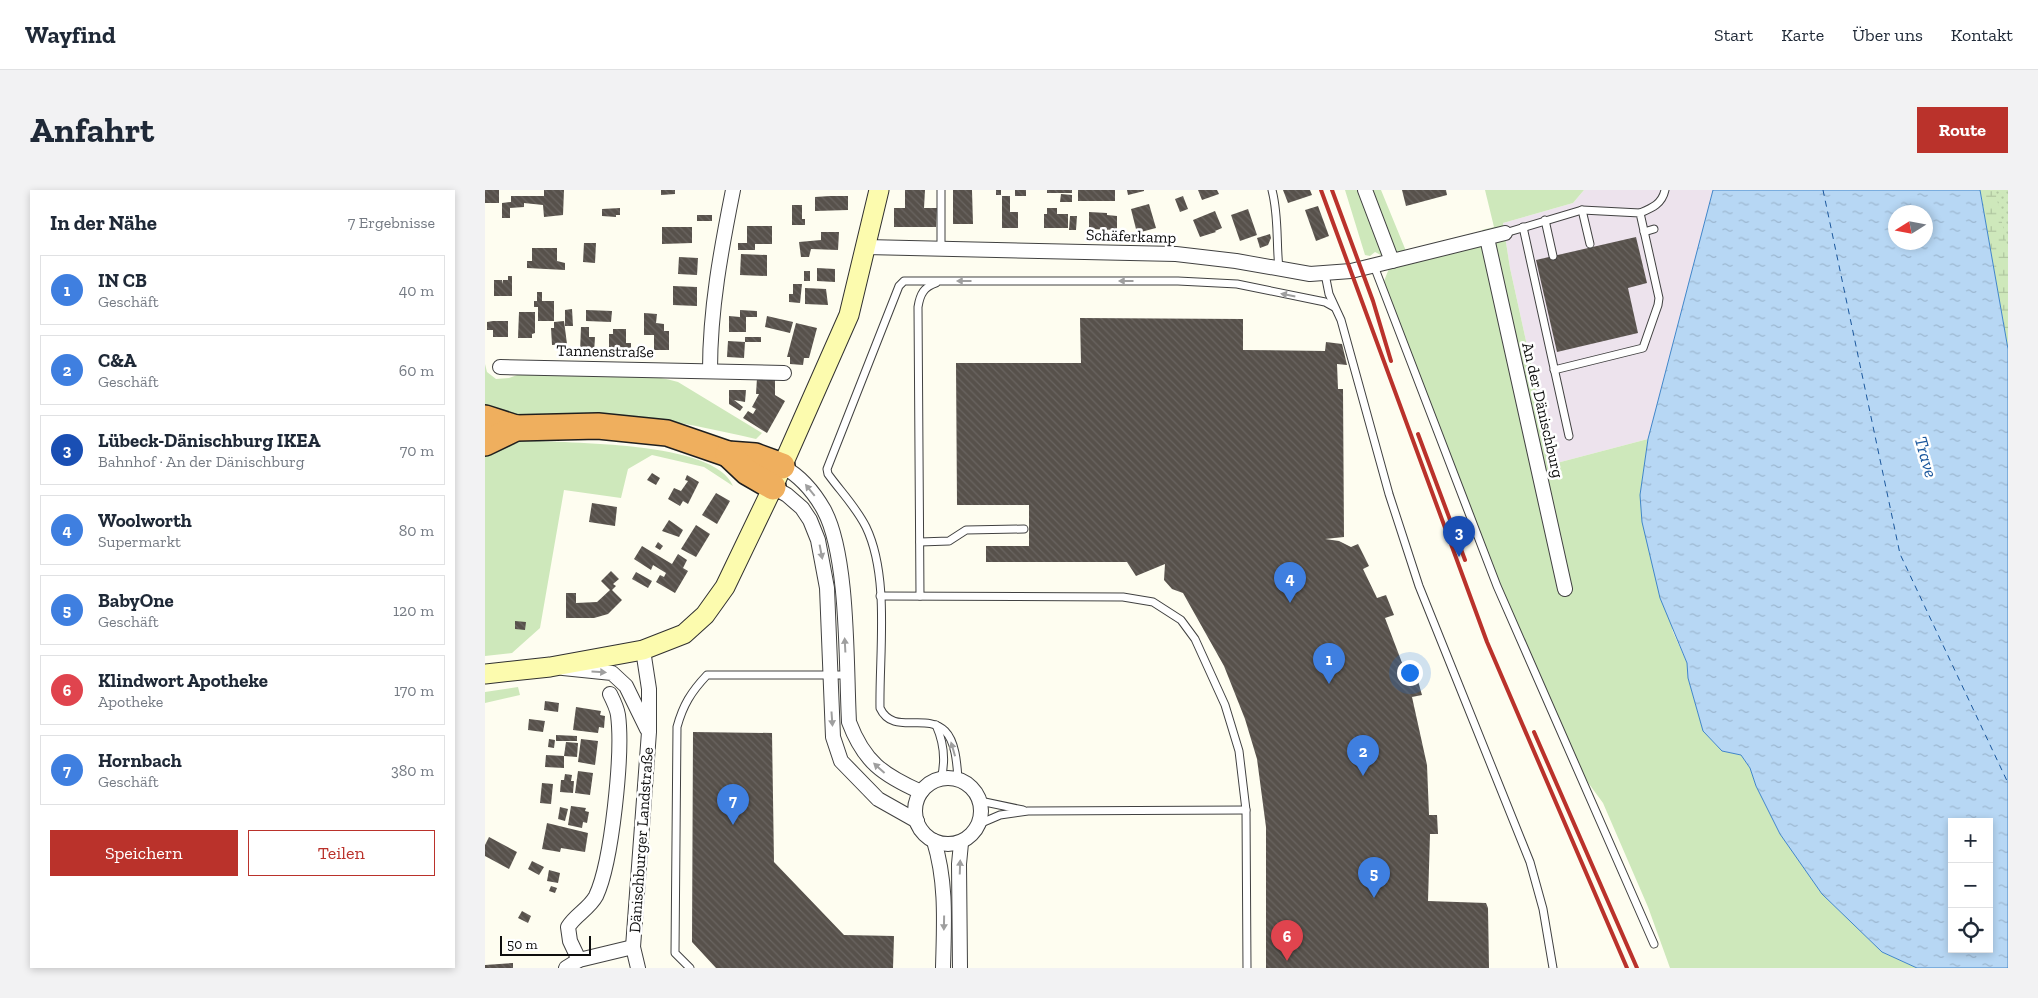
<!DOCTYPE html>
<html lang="de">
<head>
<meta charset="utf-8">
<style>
	body { margin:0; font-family:"Zilla Slab",serif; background:#f2f2f3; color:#1f2937 }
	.controls { position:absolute; right:15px; bottom:15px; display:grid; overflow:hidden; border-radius:0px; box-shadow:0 2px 8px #0003 }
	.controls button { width:45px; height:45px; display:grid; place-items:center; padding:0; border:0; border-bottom:1px solid #e0e1e3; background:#fff; color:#1f2937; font:25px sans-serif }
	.compass { position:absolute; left:1403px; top:15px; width:45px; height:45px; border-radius:50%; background:#fff; box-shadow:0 2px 8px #0003; rotate:259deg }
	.scale { position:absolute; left:15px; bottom:12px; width:91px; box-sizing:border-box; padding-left:5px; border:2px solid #0e0e0e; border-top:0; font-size:14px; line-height:18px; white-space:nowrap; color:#0e0e0e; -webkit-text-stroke:4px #fff; paint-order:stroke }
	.you { position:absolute; left:924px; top:482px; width:18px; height:18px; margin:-12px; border:4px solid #fff; border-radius:50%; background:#1a73e8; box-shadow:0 0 0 8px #1a73e833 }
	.badge { display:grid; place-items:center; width:32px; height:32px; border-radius:50%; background:#ba322b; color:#fff; font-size:16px; font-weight:700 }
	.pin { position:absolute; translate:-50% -41px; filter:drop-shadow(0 1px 2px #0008) }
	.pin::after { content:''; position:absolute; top:26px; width:18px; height:15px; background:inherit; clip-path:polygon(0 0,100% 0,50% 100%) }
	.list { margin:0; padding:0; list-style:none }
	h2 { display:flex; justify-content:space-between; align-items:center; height:65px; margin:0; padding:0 20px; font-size:21px }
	h2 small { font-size:16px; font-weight:400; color:#747a83 }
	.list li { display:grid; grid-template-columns:32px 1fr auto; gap:15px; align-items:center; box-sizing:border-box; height:70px; margin:0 10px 10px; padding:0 10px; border:1px solid #e0e1e3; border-radius:0px }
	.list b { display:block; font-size:19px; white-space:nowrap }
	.list p { margin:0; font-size:16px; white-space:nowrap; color:#747a83 }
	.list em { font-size:16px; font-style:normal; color:#747a83 }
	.actions { display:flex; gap:10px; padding:15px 20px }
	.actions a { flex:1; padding:11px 0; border:1px solid #ba322b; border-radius:0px; text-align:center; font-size:18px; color:#ba322b }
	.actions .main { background:#ba322b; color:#fff }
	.icon { flex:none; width:28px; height:28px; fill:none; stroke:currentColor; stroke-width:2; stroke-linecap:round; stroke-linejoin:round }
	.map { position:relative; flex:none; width:1523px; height:778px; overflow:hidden; border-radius:0px }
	header { display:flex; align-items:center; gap:30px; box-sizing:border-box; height:70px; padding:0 25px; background:#fff; border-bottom:1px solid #e0e1e3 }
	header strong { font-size:24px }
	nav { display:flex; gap:28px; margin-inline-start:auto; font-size:18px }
	.intro { display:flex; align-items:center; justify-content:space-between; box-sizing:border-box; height:120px; padding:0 30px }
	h1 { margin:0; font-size:35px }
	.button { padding:12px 22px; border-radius:0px; background:#ba322b; color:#fff; font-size:18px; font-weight:700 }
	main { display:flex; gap:30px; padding:0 30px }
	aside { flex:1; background:#fff; border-radius:0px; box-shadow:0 2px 8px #0003 }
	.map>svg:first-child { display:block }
	.industrial { fill:#ede3ed }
	.grass { fill:#cee8bb }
	.wetland { fill:url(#wetland-marsh) }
	.park { fill:url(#park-dots) }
	.water { fill:url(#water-ripples); stroke:#4085c9; fill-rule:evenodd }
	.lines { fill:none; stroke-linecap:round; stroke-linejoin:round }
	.ferry { stroke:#1b579d; stroke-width:1; stroke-dasharray:6 5; stroke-linecap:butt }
	.building { fill:url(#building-back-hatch) }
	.lane-casing { stroke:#414141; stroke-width:9 }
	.street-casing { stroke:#414141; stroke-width:16 }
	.secondary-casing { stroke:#303030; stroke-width:21 }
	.highway-casing { stroke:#1f1f1f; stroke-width:28 }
	.lane { stroke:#fff; stroke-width:7 }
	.street { stroke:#fff; stroke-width:14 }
	.secondary { stroke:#fcfbae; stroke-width:19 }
	.highway { stroke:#efaf5e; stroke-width:25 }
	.rail { stroke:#ba322b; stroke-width:4 }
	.oneway { fill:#9f9f9f }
	.labels { text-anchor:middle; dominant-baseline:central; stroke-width:5; stroke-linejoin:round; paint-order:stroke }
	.street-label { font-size:16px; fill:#0e0e0e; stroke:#fff }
	.water-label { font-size:18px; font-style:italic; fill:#1b579d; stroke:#fff }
</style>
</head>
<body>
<header>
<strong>Wayfind</strong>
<nav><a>Start</a><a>Karte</a><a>Über uns</a><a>Kontakt</a></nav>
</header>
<div class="intro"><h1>Anfahrt</h1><a class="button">Route</a></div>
<main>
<aside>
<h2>In der Nähe<small>7 Ergebnisse</small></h2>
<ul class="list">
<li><span class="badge" style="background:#3f7fe0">1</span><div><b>IN CB</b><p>Geschäft</p></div><em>40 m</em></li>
<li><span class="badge" style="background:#3f7fe0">2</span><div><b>C&amp;A</b><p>Geschäft</p></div><em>60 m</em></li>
<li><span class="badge" style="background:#1a4fb4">3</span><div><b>Lübeck-Dänischburg IKEA</b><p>Bahnhof · An der Dänischburg</p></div><em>70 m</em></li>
<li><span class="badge" style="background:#3f7fe0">4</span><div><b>Woolworth</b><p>Supermarkt</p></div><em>80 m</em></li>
<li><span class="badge" style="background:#3f7fe0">5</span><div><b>BabyOne</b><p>Geschäft</p></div><em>120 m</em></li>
<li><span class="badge" style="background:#e0444e">6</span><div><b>Klindwort Apotheke</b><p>Apotheke</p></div><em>170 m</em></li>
<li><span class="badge" style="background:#3f7fe0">7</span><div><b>Hornbach</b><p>Geschäft</p></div><em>380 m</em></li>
</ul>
<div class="actions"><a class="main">Speichern</a><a>Teilen</a></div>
</aside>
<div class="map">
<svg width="1523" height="778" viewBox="0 0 1523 778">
	<defs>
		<pattern id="wetland-marsh" width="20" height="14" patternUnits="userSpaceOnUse" patternTransform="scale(1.25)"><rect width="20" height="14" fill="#cee8bb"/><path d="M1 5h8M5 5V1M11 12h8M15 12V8" fill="none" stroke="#b0c6a0"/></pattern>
		<pattern id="park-dots" width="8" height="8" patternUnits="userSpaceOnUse" patternTransform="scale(1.25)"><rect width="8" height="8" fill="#cee8bb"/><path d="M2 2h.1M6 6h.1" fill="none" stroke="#b0c6a0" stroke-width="1.8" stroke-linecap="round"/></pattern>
		<pattern id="water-ripples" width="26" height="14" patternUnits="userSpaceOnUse" patternTransform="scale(1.25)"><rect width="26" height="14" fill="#b7d7f4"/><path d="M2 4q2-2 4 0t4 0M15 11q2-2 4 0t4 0" fill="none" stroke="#9cb7d0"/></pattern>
		<pattern id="building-back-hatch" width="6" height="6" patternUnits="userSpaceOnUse" patternTransform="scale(1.25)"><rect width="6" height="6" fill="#57514b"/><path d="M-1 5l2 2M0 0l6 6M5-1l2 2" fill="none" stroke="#6a6561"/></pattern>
	</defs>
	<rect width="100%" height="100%" fill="#fefdf0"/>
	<path class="industrial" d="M1099 0H1228L1163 249 1068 274 1025 78 1018 33 1088 13Z"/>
	<g class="grass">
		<path d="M860 0H896L921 61 1002 48 997 40 1009 37 1000 0H1099L1088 13 1018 33 1025 78 1068 274 1163 249 1155 305 1188 442 1202 473 1203 488 1218 541 1237 561 1256 565 1265 578 1271 596 1295 644 1337 704 1397 762 1432 778H1185L1163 717 1118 613 1099 587 1031 434 968 277 899 91 907 71 890 62 885 66 880 65Z"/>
		<path d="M0 174 2 182 11 189 24 188 35 184C82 184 150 179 193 192L277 243 271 249C231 240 189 230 148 227 98 223 49 231 0 221Z"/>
		<path d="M39 250C82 254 230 250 248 296L219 277 167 265 143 279 136 308 79 300 55 438 27 463 0 466V265Z"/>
		<path d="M33 497 35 505 0 513V502Z"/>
	</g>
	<path class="wetland" d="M1495 0H1523V159Z"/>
	<path class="park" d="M1510 0H1523V60Z"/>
	<path class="water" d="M1228 0H1495L1523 159V778H1432L1397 762 1337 704 1295 644 1271 596 1265 578 1256 565 1237 561 1218 541 1203 488 1202 473 1175 408 1157 332 1155 305 1163 249ZM1410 22H1440V52H1410ZM1467 632H1504V759H1467Z"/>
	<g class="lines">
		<path class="ferry" d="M1338 0 1415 364 1523 593"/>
	</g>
	<g class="building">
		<rect x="0" y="0" width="14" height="13"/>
		<path d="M59 0H79L78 25 59 27 58 15 39 13V17L25 18V28H17V13L26 12V6H59Z"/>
		<path d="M176 0H190V4L176 5Z"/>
		<path d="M420 0H440L439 18H452L451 37H409V18H420Z"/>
		<path d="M468 0H487L488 34H468Z"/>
		<rect x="511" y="0" width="5" height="5"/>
		<rect x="530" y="0" width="11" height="6"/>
		<rect x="562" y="0" width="25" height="3"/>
		<rect x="593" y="0" width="37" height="11"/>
		<path d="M642 0H659V1L643 5Z"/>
		<path d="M713 0H732L734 4 717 10Z"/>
		<path d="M798 0H825L827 5 803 13Z"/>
		<path d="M917 0H961L962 5 921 16Z"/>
		<path d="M576 4 587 5V12H575Z"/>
		<path d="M345 6H363V20L330 21V7Z"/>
		<path d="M517 6H525V22H533V38H517Z"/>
		<path d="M698 6 703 19 695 22 690 9Z"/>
		<path d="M664 14 671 38 652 43 646 19Z"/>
		<path d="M307 15H317V29H320V35H307Z"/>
		<path d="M833 16 844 46 831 51 820 20Z"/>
		<path d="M135 18V25H131V27L117 26V19Z"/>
		<path d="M562 18H572V24H583V38H559V24H562Z"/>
		<path d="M763 19 772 45 755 51 746 25Z"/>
		<path d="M730 21 737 38 730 41 731 42 715 47 708 30Z"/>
		<path d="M604 22 622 23V25L632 26V40L604 39Z"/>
		<rect x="212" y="25" width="15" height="6"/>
		<path d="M585 26H592L591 40H584Z"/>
		<path d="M262 36H287V54H270V60H253V53H262Z"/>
		<path d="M177 37H207V53L177 54Z"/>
		<path d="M336 42H354L353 60 326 59 324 67H316L314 52 336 50Z"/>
		<path d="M785 44 786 48 783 55 775 58 772 48Z"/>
		<path d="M1151 47 1162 93 1143 98 1153 143 1072 162 1051 70Z"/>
		<path d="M99 53H111L110 73 98 72Z"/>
		<path d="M47 58H72V71L80 73V80L42 78V71H47Z"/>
		<path d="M256 64 282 65V86L255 85Z"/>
		<path d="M194 67 213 68 212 85 193 84Z"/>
		<path d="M332 78 350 79V92L332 91Z"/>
		<rect x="319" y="81" width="6" height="10"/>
		<path d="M23 86H27V106H9V90H17L18 94V90H23Z"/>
		<path d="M308 94H317L315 113 304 112V104H308Z"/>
		<path d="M188 96 212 97V116L188 115Z"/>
		<path d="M320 98 341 99 343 115 320 114Z"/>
		<path d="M52 102H57V111H69V131H53V117H49V111H52Z"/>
		<path d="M87 119 88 136H80V120Z"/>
		<path d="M101 120 127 121 126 132 101 131Z"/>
		<path d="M255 120 272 121V127H261V142H244V126L255 127Z"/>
		<path d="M34 122H50V143L47 144V148H33Z"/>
		<path d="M159 123 172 124 171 133 179 134V141H184V160H169V145H159Z"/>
		<path d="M282 126 308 132 305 143 280 137Z"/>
		<path d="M595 128 758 129V160L840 161 841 152 857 154 862 175 852 174 853 199H858L859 347 840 349 854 351 866 357 873 354 884 376 878 379 892 408 901 405 909 425 900 428 922 486 931 484 937 505 927 507 942 575 944 625H952L953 644H945L943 711 1001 713 1003 718 1004 778H781V637L772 569 760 529 739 476 698 403 687 399 679 390 680 374 651 386 642 372H501V356H544V315H472L471 173H596Z"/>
		<path d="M8 131H23V147H8V140H2V132Z"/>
		<path d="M79 131 82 154 67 155 66 138H69V132Z"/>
		<path d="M311 133 332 138 324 168H319L318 175 305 174V167H302Z"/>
		<path d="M96 137H104V147H110L109 163 95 162Z"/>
		<path d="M128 139H141V153H146V163H128V157H124V144H128Z"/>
		<rect x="260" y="147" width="16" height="5"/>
		<path d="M243 151 260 152 259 168 242 167Z"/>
		<path d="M272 188 290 189V205L300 211 282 243 258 228 263 221 268 224 271 219 267 217 274 204H271Z"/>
		<path d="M244 200H261L260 212 249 210 258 217 255 221 244 214Z"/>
		<path d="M167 283 175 288 171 295 162 290Z"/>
		<path d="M202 285 214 292 203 314 198 311 195 316 183 309 189 298 196 301 203 291 200 290Z"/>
		<path d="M231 303 245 311 232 334 217 325Z"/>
		<path d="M107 313 132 317 130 336 104 332Z"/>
		<path d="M184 330 198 340 194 347 177 341Z"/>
		<path d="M211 335 225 344 211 367 196 359Z"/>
		<path d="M173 352 178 356 175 360 170 357Z"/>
		<path d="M157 356 187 374 193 364 202 370 198 378 203 381 190 403 171 392 175 385 179 387 181 383 168 375 166 380 149 369Z"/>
		<path d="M126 381 134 389 128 394 131 396 127 400 137 410 123 424 109 428H81V403H91V413L112 412 125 400 116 391Z"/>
		<path d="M151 382 167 391 163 398 147 389Z"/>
		<path d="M30 431 41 432 40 440 30 439Z"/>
		<path d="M60 511 74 513 73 522 59 520Z"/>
		<path d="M91 517 116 521 115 525 120 526 119 538 114 537 113 543 88 540Z"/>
		<path d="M44 529 60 531 58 542 43 540Z"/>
		<path d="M208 542 287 543 289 672 359 745 409 746 408 778H231L207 752Z"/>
		<path d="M71 545 92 546V551H71Z"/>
		<path d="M64 549 70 550 69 558 63 557Z"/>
		<path d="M96 549 113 551 110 575 93 572Z"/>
		<path d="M81 552 93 553 92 567 79 566Z"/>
		<path d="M61 565 79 566V578L60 577Z"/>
		<path d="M93 581 108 583 105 605 90 603Z"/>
		<path d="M80 584 87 585 86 591H89L88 603 75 602 76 590H79Z"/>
		<path d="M57 593 68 594 66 614 55 613Z"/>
		<path d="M86 616 101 618 100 621 104 622 102 633 98 632 97 638 83 635Z"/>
		<path d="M75 617 83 619 80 631 73 629Z"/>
		<path d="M62 633 103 643 100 662 76 658 75 662 57 659Z"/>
		<path d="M4 647 32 662 24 679 0 666V655Z"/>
		<path d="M47 671 59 677 54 685 43 679Z"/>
		<path d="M64 680 75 683 73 693 62 691Z"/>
		<path d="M66 696 72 698 70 703 64 701Z"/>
		<path d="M37 721 46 726 43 733 33 728Z"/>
		<path d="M28 773V778H0V775Z"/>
	</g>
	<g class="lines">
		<g class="lane-casing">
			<g id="lane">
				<path d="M456 0V59"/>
				<path d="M787 0C794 27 791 52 794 79"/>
				<path d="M1097 20 1105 54"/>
				<path d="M1155 23C1167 18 1177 14 1180 0"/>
				<path d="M1060 30 1068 66"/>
				<path d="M1038 37 1084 246"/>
				<path d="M1159 42 1169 39"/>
				<path d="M1020 43 1097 20 1155 23 1174 108 1173 115 1158 158 1069 180"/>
				<path d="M889 76 1012 396 1169 754"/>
				<path d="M840 84 844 104 856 130 904 304 934 396 1045 672 1058 719 1068 778"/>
				<path d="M435 352 464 351 481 340 539 339"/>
				<path d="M395 406 638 407 668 412 696 430 710 449 740 515 754 561 761 620 762 778"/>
				<path d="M435 406 433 117C435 104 439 97 451 93"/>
				<path d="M451 535C459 553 461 570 456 589"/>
				<path d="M473 589C472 575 471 552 460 541 441 522 408 546 395 518 394 463 405 387 381 337 371 317 356 302 343 284L342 279 414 96 419 91H693L752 94 840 112 849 117"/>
				<path d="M495 611 538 620"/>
				<path d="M494 634 515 625 543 621 761 620"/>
				<path d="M205 778 190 763 192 537C198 515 206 502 222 485H361"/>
			</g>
		</g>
		<g class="street-casing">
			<g id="street">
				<path d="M880 0 907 71 1020 43"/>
				<path d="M1002 48 1080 399"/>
				<path d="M381 57 691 64 751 71 825 84 866 81 907 71"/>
				<path d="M15 177 299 183"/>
				<path d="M225 180C225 119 236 60 248 0"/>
				<path d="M297 276C315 286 329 302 339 320 364 366 361 477 364 532 379 572 398 585 436 602"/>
				<path d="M288 297 302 305 317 318 325 330 333 350 342 398 348 547 356 571 393 609 432 631"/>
				<path d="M78 478 127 483 141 496 162 539"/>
				<circle cx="463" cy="621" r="33"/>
				<path d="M449 651C462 693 459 735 458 778"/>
				<path d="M94 770 85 751 83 737C90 725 104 719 111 706 127 672 138 563 133 525 132 518 128 510 125 504"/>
				<path d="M81 778 94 770 148 757"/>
				<path d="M153 778 148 757 164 542V499L158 460"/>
				<path d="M475 778 474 674 476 653"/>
			</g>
		</g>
		<g class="secondary-casing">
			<path id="secondary" d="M0 484 65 477 158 460 199 444 220 425 240 397 288 297 364 125 394 0"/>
		</g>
		<g class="highway-casing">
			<g id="highway">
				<path d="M0 228 31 238"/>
				<path d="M0 253 31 238 113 236 182 243 243 264 270 266 297 276"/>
				<path d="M243 264 262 282 288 297"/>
			</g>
		</g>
		<use href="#lane" class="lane"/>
		<use href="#street" class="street"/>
		<use href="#secondary" class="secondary"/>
		<use href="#highway" class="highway"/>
		<g class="rail">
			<path d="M836 0 1002 452 1142 778"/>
			<path d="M847 0 888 111 906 171"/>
			<path d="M933 244 980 370"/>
			<path d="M1049 542 1152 778"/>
		</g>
	</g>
	<defs><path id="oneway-solid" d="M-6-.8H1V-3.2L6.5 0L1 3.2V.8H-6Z" transform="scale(1.25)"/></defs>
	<g class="oneway">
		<use href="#oneway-solid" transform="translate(479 91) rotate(180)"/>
		<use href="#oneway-solid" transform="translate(641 91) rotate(180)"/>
		<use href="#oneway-solid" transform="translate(803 105) rotate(-169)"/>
		<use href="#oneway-solid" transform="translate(325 300) rotate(-129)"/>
		<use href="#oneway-solid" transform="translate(336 362) rotate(79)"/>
		<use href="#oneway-solid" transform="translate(360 455) rotate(-93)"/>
		<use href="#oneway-solid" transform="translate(114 482) rotate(3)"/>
		<use href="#oneway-solid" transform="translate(347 529) rotate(86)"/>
		<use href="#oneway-solid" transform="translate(468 559) rotate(-106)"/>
		<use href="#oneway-solid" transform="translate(394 578) rotate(-138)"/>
		<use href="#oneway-solid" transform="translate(475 677) rotate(-88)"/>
		<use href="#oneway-solid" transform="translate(459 733) rotate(91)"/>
	</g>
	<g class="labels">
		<g class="street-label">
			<text transform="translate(646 46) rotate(2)">Schäferkamp</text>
			<text transform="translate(120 161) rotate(1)">Tannenstraße</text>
			<text transform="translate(1058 220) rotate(77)">An der Dänischburg</text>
			<text transform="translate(156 650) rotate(-86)">Dänischburger Landstraße</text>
		</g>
		<g class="water-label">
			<text transform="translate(1441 267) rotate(74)">Trave</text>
		</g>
	</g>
</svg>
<div class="controls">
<button>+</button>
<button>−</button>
<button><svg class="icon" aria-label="locate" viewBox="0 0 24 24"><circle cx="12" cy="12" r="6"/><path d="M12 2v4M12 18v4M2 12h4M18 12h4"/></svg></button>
</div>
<svg class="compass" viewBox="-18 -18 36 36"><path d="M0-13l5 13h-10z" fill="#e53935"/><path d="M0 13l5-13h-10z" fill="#747a83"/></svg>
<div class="scale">50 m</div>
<div class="you"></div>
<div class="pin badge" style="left:844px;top:494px;background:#3f7fe0">1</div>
<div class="pin badge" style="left:878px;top:586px;background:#3f7fe0">2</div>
<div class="pin badge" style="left:974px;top:367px;background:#1a4fb4">3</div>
<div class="pin badge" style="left:805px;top:413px;background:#3f7fe0">4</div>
<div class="pin badge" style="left:889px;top:708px;background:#3f7fe0">5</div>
<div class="pin badge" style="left:802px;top:771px;background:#e0444e">6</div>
<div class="pin badge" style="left:248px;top:635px;background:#3f7fe0">7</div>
</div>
</main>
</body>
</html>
